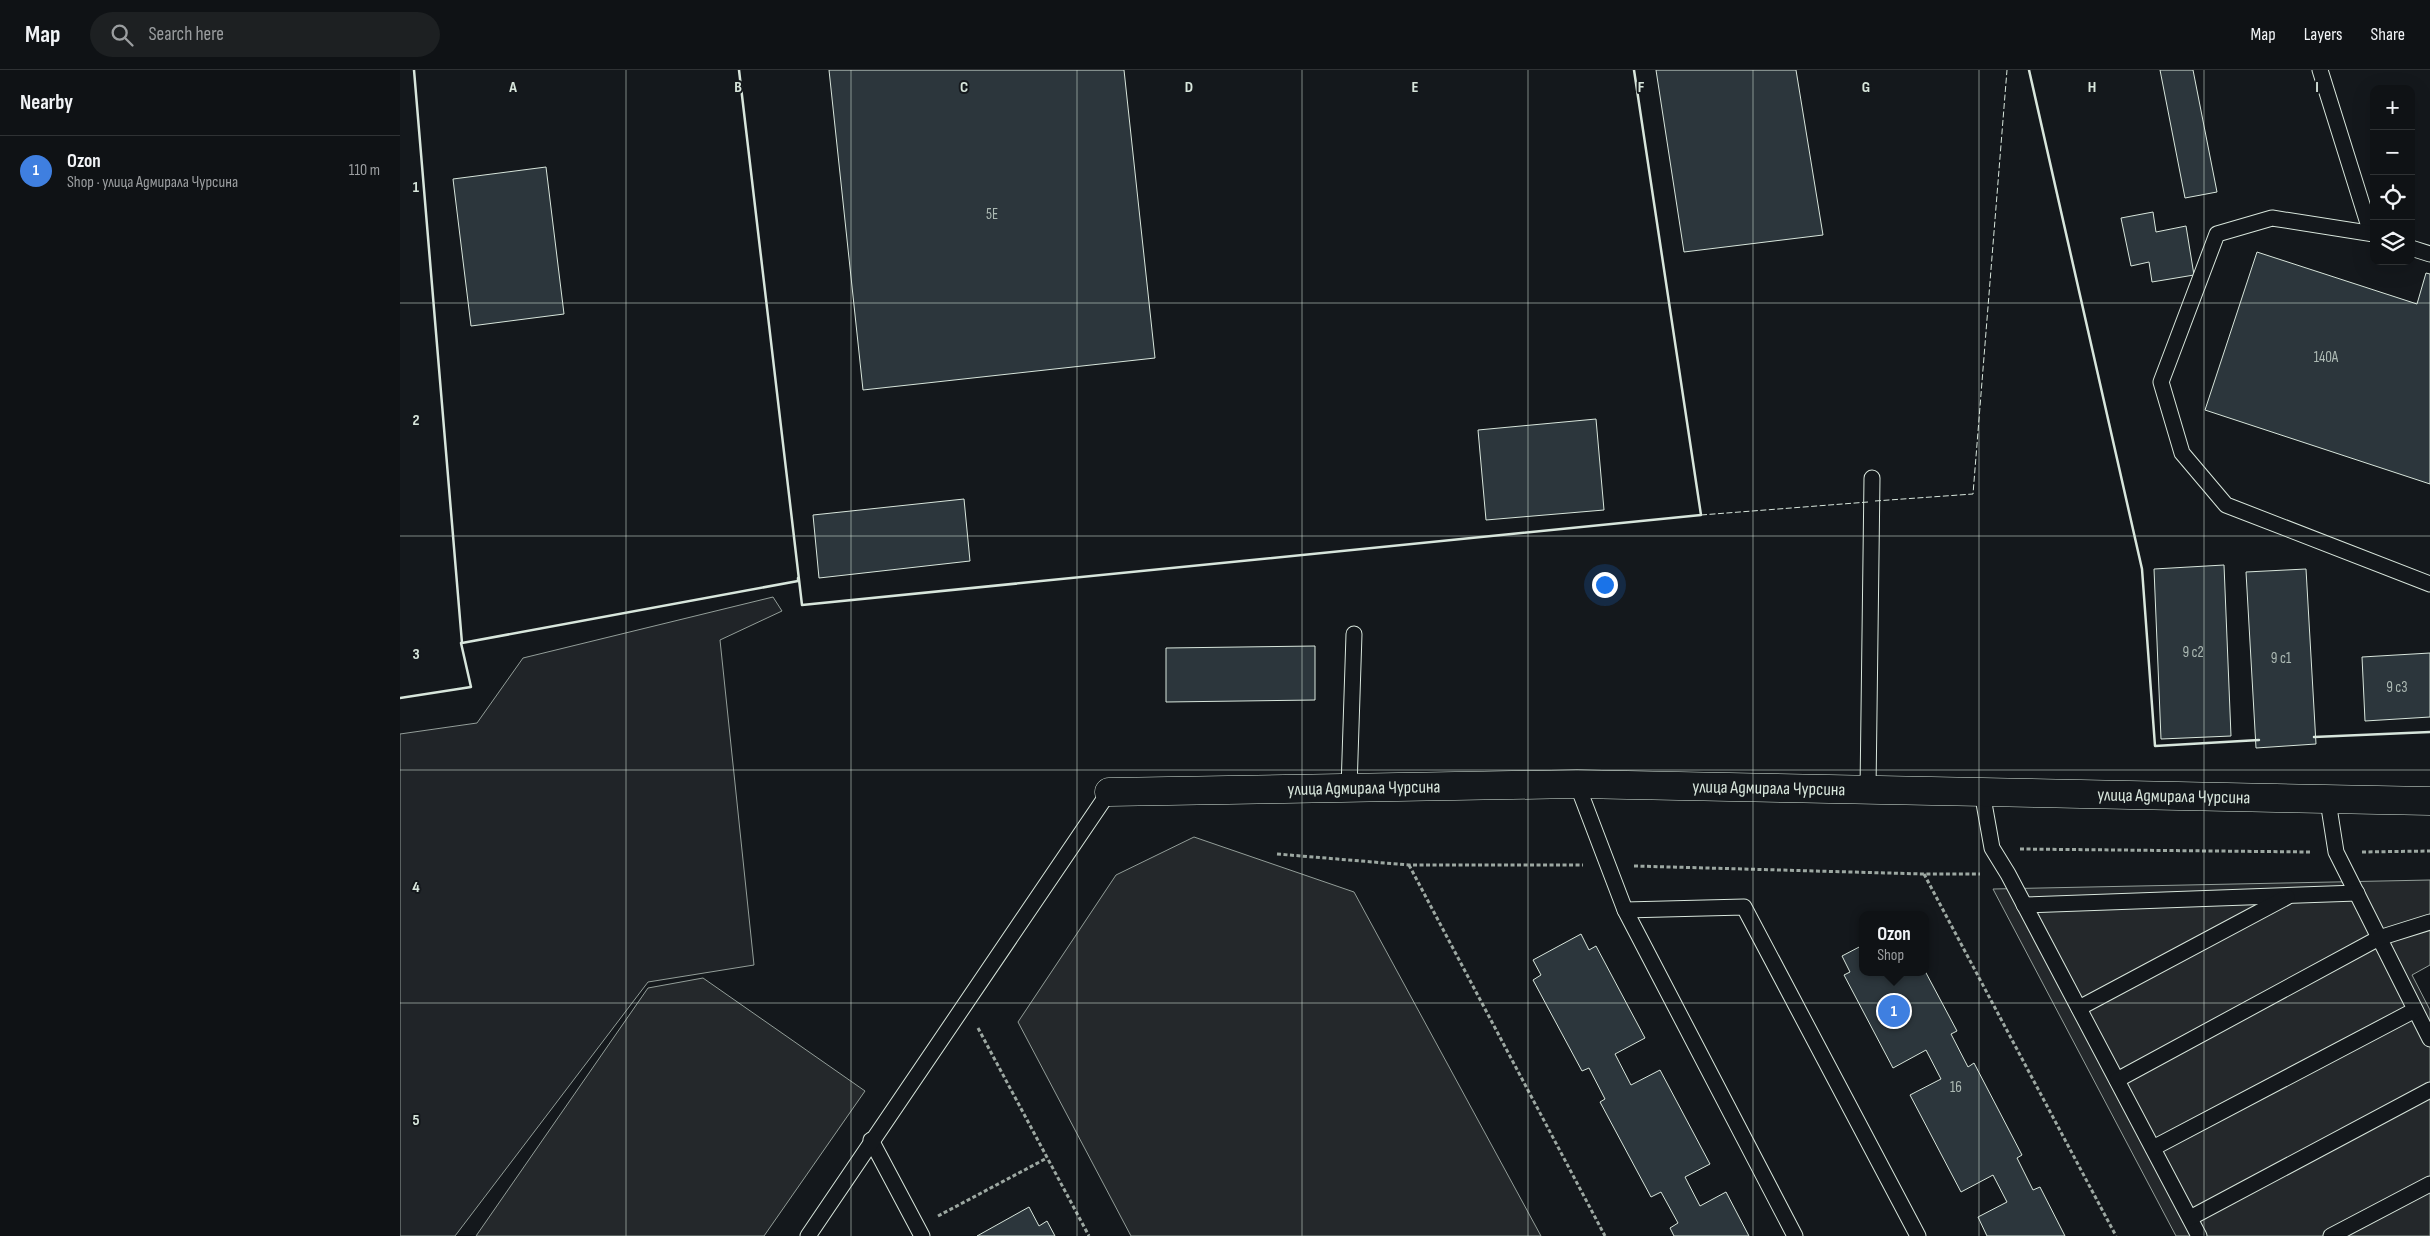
<!DOCTYPE html>
<html lang="en">
<head>
<meta charset="utf-8">
<style>
	body { margin:0; font-family:"Sofia Sans Condensed",sans-serif; background:#1d2022; color:#f1f3f6 }
	.controls { position:absolute; right:15px; top:15px; display:grid; overflow:hidden; border-radius:10px; box-shadow:0 5px 20px #0002 }
	.controls button { width:45px; height:45px; display:grid; place-items:center; padding:0; border:0; border-bottom:1px solid #2f3234; background:#0f1215; color:#f1f3f6; font:25px sans-serif }
	.you { position:absolute; left:1204px; top:514px; width:18px; height:18px; margin:-12px; border:4px solid #fff; border-radius:50%; background:#1a73e8; box-shadow:0 0 0 8px #1a73e833 }
	.badge { display:grid; place-items:center; width:32px; height:32px; border-radius:50%; background:#ffb74d; color:#fff; font-size:16px; font-weight:700 }
	.pin { position:absolute; translate:-50% -50%; border:2px solid #fff; box-shadow:0 1px 5px #0006 }
	.popup { position:absolute; left:1459px; top:841px; width:70px; height:65px; box-sizing:border-box; display:grid; place-content:center; border-radius:10px; background:#0f1215; filter:drop-shadow(0 1px 4px #0005); font-size:16px; white-space:nowrap; color:#9b9ea0 }
	.popup b { font-size:19px; color:#f1f3f6 }
	.popup::after { content:''; position:absolute; left:50%; top:100%; margin-left:-10px; border:10px solid transparent; border-top-color:#0f1215 }
	.list { margin:0; padding:0; list-style:none }
	h2 { display:flex; justify-content:space-between; align-items:center; height:65px; margin:0; padding:0 20px; font-size:21px }
	h2 small { font-size:16px; font-weight:400; color:#9b9ea0 }
	.list li { display:grid; grid-template-columns:32px 1fr auto; gap:15px; align-items:center; box-sizing:border-box; height:70px; padding:0 20px; border-top:1px solid #2f3234 }
	.list b { display:block; font-size:19px; white-space:nowrap }
	.list p { margin:0; font-size:16px; white-space:nowrap; color:#9b9ea0 }
	.list em { font-size:16px; font-style:normal; color:#9b9ea0 }
	.icon { flex:none; width:28px; height:28px; fill:none; stroke:currentColor; stroke-width:2; stroke-linecap:round; stroke-linejoin:round }
	.map { position:relative; flex:none; width:2030px; height:1166px; overflow:hidden }
	header { display:flex; align-items:center; gap:30px; box-sizing:border-box; height:70px; padding:0 25px; background:#0f1215; border-bottom:1px solid #2f3234 }
	header strong { font-size:24px }
	nav { display:flex; gap:28px; margin-inline-start:auto; font-size:18px }
	.search { width:350px; height:45px; background:#1d2022; display:flex; align-items:center; gap:12px; box-sizing:border-box; padding:0 18px; border-radius:28px; color:#9b9ea0; font-size:19px }
	main { display:flex }
	aside { flex:1; background:#0f1215 }
	.map>svg:first-child { display:block }
	.green { fill:#202428; stroke:#939e99 }
	.parking { fill:#24282b; stroke:#939e99 }
	.building { fill:#2c363c; stroke:#d8e6dc }
	.lines { fill:none; stroke-linecap:round; stroke-linejoin:round }
	.lane-casing { stroke:#d8e6dc; stroke-width:17 }
	.street-casing { stroke:#d8e6dc; stroke-width:29 }
	.path { stroke:#9da8a2; stroke-width:3; stroke-dasharray:4 2.5; stroke-linecap:butt }
	.lane { stroke:#14181c; stroke-width:15 }
	.street { stroke:#14181c; stroke-width:28 }
	.fence { stroke:#d8e6dc; stroke-width:1; stroke-dasharray:6 2.5; stroke-linecap:butt }
	.wall { stroke:#d8e6dc; stroke-width:2.5 }
	.grid { fill:none; stroke:#d8e6dc; stroke-width:1; stroke-opacity:0.55 }
	.labels { text-anchor:middle; dominant-baseline:central; stroke-width:4; stroke-linejoin:round; paint-order:stroke }
	.number-label { font-size:15px; fill:#adbab4 }
	.street-label { font-size:18px; fill:#d8e6dc; stroke:#14181c }
	.grid-label { font-size:16px; text-anchor:middle; font-weight:bold; fill:#d8e6dc; stroke:#14181c; stroke-width:4; stroke-linejoin:round; paint-order:stroke }
</style>
</head>
<body>
<header>
<strong>Map</strong>
<div class="search"><svg class="icon" aria-label="search" viewBox="0 0 24 24"><circle cx="10" cy="10" r="6"/><path d="M15 15l6 6"/></svg>Search here</div>
<nav><a>Map</a><a>Layers</a><a>Share</a></nav>
</header>
<main>
<aside>
<h2>Nearby<small></small></h2>
<ul class="list">
<li><span class="badge" style="background:#3f7fe0">1</span><div><b>Ozon</b><p>Shop · улица Адмирала Чурсина</p></div><em>110 m</em></li>
</ul>
</aside>
<div class="map">
<svg width="2030" height="1166" viewBox="0 0 2030 1166">
	<rect width="100%" height="100%" fill="#14181c"/>
	<path class="green" d="M373 527 382 541 320 570 354 895 248 912 55 1166H0V664L77 653 123 588Z"/>
	<g class="parking">
		<path d="M794 767 954 822 1141 1166H731L618 952 716 805Z"/>
		<path d="M2030 810V895L2012 905 2030 940V1166H1776L1593 819Z"/>
		<path d="M303 908 465 1021 364 1166H76L248 918Z"/>
	</g>
	<g class="building">
		<path d="M429 0H724L755 288 463 320Z"/>
		<path d="M1256 0H1396L1423 165 1284 182Z"/>
		<path d="M1760 0H1793L1817 122 1785 128Z"/>
		<path d="M146 97 164 244 71 256 53 109Z"/>
		<path d="M1753 142 1756 162 1786 156 1794 205 1752 212 1749 192 1731 196 1721 148Z"/>
		<path d="M1857 182 2017 234 2026 203 2030 204V414L1805 340Z"/>
		<path d="M1196 349 1204 440 1086 450 1078 360Z"/>
		<path d="M564 429 570 491 419 508 413 445Z"/>
		<path d="M1824 495 1831 666 1761 669 1754 499Z"/>
		<path d="M1906 499 1916 674 1856 678 1846 502Z"/>
		<path d="M915 576V630L766 632V578Z"/>
		<path d="M2030 583V647L1965 651 1962 587Z"/>
		<path d="M1181 864 1189 880 1196 876 1245 968 1215 984 1231 1015 1260 1000 1310 1094 1285 1107 1300 1136 1326 1122 1349 1166H1274L1270 1158 1278 1153 1261 1122 1251 1127 1200 1032 1205 1029 1189 998 1182 1001 1133 910 1141 905 1133 890Z"/>
		<path d="M1463 875V902H1525V901L1557 961 1551 964 1568 997 1574 993 1622 1085 1617 1088 1633 1120 1640 1117 1665 1166H1587L1578 1147 1607 1132 1593 1105 1561 1122 1510 1025 1541 1009 1526 980 1493 998 1444 905 1450 902 1442 886Z"/>
		<path d="M629 1137 639 1156 647 1151 655 1166H577Z"/>
	</g>
	<g class="lines">
		<g class="lane-casing">
			<g id="lane">
				<path d="M1920 0 1971 163"/>
				<path d="M1974 164 1872 148 1817 164 1761 312 1782 383 1826 435 2030 514"/>
				<path d="M2011 178 2030 184"/>
				<path d="M1177 714 1225 840 1395 1166"/>
				<path d="M949 718 954 564"/>
				<path d="M1468 720 1472 408"/>
				<path d="M1582 722 1592 778 1608 804 1799 1166"/>
				<path d="M1928 731 1936 782 2030 969"/>
				<path d="M1624 835 1957 823"/>
				<path d="M1225 840 1344 837 1518 1166"/>
				<path d="M1679 938 1887 827"/>
				<path d="M1717 1010 1979 868 2030 852"/>
				<path d="M471 1070 522 1166"/>
				<path d="M1753 1078 2015 940"/>
				<path d="M1790 1148 2030 1020"/>
				<path d="M408 1166 709 722"/>
				<path d="M1931 1166 2030 1114"/>
			</g>
		</g>
		<g class="street-casing">
			<g id="street">
				<path id="s1" d="M709 722 1177 714 2030 731"/>
			</g>
		</g>
		<g class="path">
			<path d="M1620 779 1911 782"/>
			<path d="M1962 782 2030 781"/>
			<path d="M877 784 1009 795H1183"/>
			<path d="M1009 795 1205 1166"/>
			<path d="M1234 796 1524 804H1580"/>
			<path d="M1524 804 1716 1166"/>
			<path d="M578 958 689 1166"/>
			<path d="M538 1146 647 1088"/>
		</g>
		<use href="#lane" class="lane"/>
		<use href="#street" class="street"/>
		<g class="fence">
			<path d="M1475 431 1573 424 1607 0"/>
			<path d="M1301 445 1468 432"/>
		</g>
		<g class="wall">
			<path d="M14 0 62 573 398 511V508"/>
			<path d="M339 0 402 535 1301 445 1234 0"/>
			<path d="M1629 0 1742 499 1755 676 1859 670"/>
			<path d="M0 628 71 617 61 573"/>
			<path d="M1914 667 2030 662"/>
		</g>
	</g>
	<path class="grid" d="M226 0V1166M451 0V1166M677 0V1166M902 0V1166M1128 0V1166M1353 0V1166M1579 0V1166M1804 0V1166M0 233H2030M0 466H2030M0 700H2030M0 933H2030"/>
	<g class="labels">
		<g class="number-label">
			<text x="592" y="144">5Е</text>
			<text x="1926" y="287">140А</text>
			<text x="1793" y="582">9 с2</text>
			<text x="1881" y="588">9 с1</text>
			<text x="1997" y="617">9 с3</text>
			<text x="1556" y="1017">16</text>
		</g>
		<g class="street-label">
			<text stroke="none"><textPath href="#s1" startOffset="255">улица Адмирала Чурсина</textPath></text>
			<text stroke="none"><textPath href="#s1" startOffset="660">улица Адмирала Чурсина</textPath></text>
			<text stroke="none"><textPath href="#s1" startOffset="1065">улица Адмирала Чурсина</textPath></text>
		</g>
	</g>
	<g class="grid-label">
		<text x="113" y="22">A</text>
		<text x="338" y="22">B</text>
		<text x="564" y="22">C</text>
		<text x="789" y="22">D</text>
		<text x="1015" y="22">E</text>
		<text x="1241" y="22">F</text>
		<text x="1466" y="22">G</text>
		<text x="1692" y="22">H</text>
		<text x="1917" y="22">I</text>
		<text x="16" y="122">1</text>
		<text x="16" y="355">2</text>
		<text x="16" y="589">3</text>
		<text x="16" y="822">4</text>
		<text x="16" y="1055">5</text>
	</g>
</svg>
<div class="controls">
<button>+</button>
<button>−</button>
<button><svg class="icon" aria-label="locate" viewBox="0 0 24 24"><circle cx="12" cy="12" r="6"/><path d="M12 2v4M12 18v4M2 12h4M18 12h4"/></svg></button>
<button><svg class="icon" aria-label="layers" viewBox="0 0 24 24"><path d="M12 4l9 5-9 5-9-5zM3 14l9 5 9-5"/></svg></button>
</div>
<div class="you"></div>
<div class="pin badge" style="left:1494px;top:941px;background:#3f7fe0">1</div>
<div class="popup"><b>Ozon</b>Shop</div>
</div>
</main>
</body>
</html>
